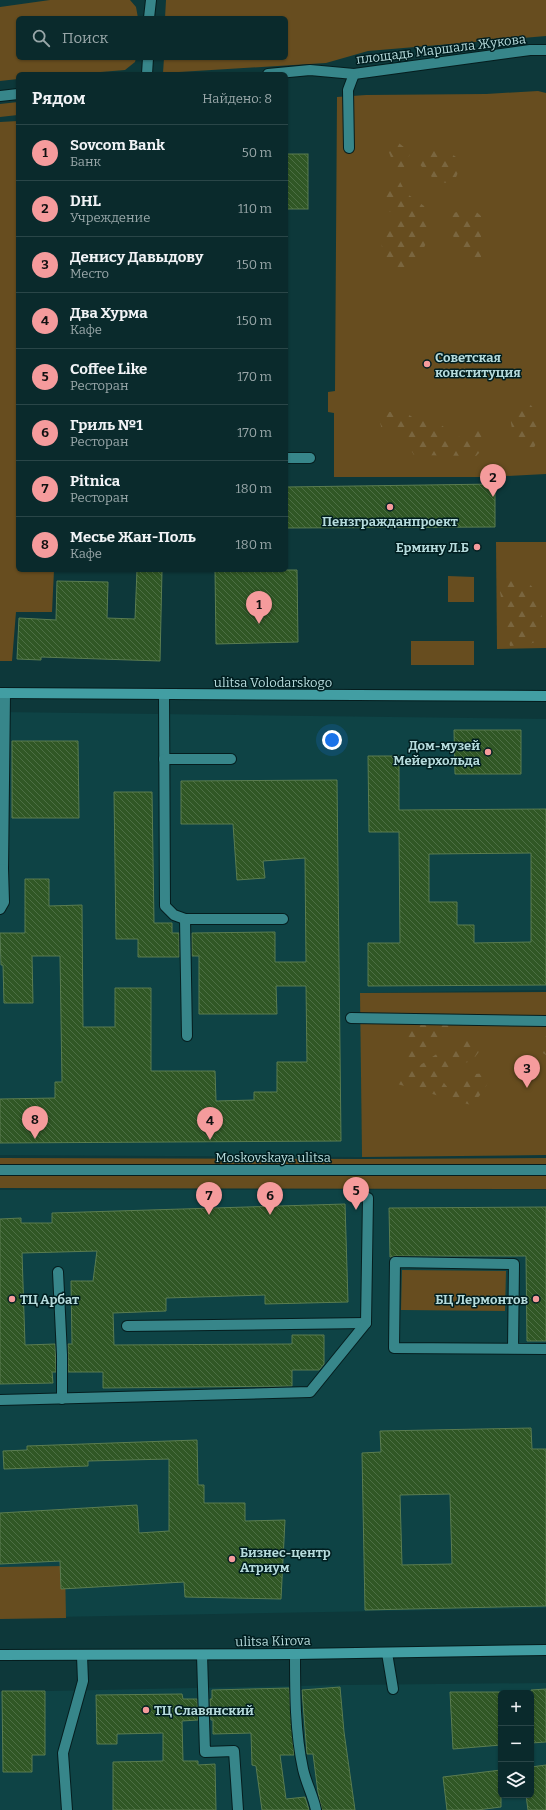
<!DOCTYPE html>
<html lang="ru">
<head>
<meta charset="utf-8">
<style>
	body { margin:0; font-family:Bitter,serif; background:#133234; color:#f1f3f6 }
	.controls { position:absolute; right:12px; bottom:12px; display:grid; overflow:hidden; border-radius:6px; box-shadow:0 1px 3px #0004 }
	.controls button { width:36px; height:36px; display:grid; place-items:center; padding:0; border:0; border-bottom:1px solid #2a4648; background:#0a2a2c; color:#f1f3f6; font:20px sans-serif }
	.you { position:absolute; left:332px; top:740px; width:14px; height:14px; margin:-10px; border:3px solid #fff; border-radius:50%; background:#1a73e8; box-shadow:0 0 0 6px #1a73e833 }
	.badge { display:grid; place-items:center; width:26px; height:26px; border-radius:50%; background:#f59b9c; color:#111; font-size:13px; font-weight:700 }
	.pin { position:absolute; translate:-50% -33px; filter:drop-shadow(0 1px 2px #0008) }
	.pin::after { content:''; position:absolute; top:21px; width:14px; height:12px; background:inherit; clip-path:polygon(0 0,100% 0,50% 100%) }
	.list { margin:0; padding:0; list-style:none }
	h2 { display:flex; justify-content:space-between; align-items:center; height:52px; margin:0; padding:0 16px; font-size:17px }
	h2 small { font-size:13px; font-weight:400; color:#99a7a9 }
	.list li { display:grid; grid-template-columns:26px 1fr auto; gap:12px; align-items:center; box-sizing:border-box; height:56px; padding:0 16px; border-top:1px solid #2a4648 }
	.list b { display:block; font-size:15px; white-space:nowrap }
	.list p { margin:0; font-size:13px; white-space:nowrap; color:#99a7a9 }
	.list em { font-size:13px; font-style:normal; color:#99a7a9 }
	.icon { flex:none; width:22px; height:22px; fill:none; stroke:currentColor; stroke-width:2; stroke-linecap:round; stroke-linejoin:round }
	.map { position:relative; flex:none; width:546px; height:1810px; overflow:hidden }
	.search { position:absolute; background:#0a2a2c; box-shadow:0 1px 3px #0004; left:16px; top:16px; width:272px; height:44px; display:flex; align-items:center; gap:10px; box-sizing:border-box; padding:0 14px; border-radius:6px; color:#99a7a9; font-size:15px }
	.panel { position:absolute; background:#0a2a2c; box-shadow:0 1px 3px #0004; left:16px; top:72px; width:272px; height:500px; border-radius:6px }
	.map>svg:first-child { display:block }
	.built { fill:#0e4345; fill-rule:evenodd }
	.green { fill:#674d1f }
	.forest { fill:url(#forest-firs) }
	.building { fill:url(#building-back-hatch); stroke:#5a7c50; fill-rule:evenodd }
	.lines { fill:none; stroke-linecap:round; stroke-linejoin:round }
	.minor-casing { stroke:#051d1e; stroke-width:12 }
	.major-casing { stroke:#051d1e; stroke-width:12 }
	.minor { stroke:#37868a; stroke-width:10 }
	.major { stroke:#429ea3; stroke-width:10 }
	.poi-dot { fill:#f59b9c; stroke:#001e20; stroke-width:1.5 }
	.labels { text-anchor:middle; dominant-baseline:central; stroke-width:3; stroke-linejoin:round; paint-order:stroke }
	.street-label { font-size:13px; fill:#b6dbdc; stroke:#001e20 }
	.poi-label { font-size:13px; font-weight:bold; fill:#b6dbdc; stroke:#001e20; text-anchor:start }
</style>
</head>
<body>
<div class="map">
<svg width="546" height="1810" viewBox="0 0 546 1810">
	<defs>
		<pattern id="forest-firs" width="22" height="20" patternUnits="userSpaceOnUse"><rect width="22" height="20" fill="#674d1f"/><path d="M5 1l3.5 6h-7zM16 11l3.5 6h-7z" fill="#7a663f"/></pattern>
		<pattern id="building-back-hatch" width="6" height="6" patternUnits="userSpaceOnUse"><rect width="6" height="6" fill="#305725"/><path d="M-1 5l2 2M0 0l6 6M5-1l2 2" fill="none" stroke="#4c6f44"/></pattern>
	</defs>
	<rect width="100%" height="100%" fill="#0d383a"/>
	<g class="built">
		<path d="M0 712 546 719V990L361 993 362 1157 0 1155Z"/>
		<path d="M0 1190H546V1608L0 1618Z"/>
		<path d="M546 1683V1810H0V1692L345 1685ZM501 1693H531V1795H501Z"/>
	</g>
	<g class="green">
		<path d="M50 0H130L136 7 138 18H18V58H136L135 62 125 70 77 74H18V79L0 81V7Z"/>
		<path d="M166 0H546V36L368 51 326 63 163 73 164 58H286V18H165Z"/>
		<path d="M538 91 546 93V474L487 477H334V413L328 412V392L335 391 337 97 366 95 486 94Z"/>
		<path d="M18 102V115L0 117V104Z"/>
		<path d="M18 121V570H54L52 612H16L12 661H0V122Z"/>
		<path d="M496 542H546V648L497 649Z"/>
		<path d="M448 576 474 577V602H448Z"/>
		<rect x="411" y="641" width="63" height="24"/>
		<path d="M546 992V1155L362 1157 360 993Z"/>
		<path d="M0 1158 363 1159 546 1158V1189L0 1188Z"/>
		<path d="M402 1270 506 1271 505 1311 401 1310Z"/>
		<path d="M65 1566 66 1618 0 1619V1567Z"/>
	</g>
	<g class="forest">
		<path d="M395 140 405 148 410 154 403 170 397 172 386 145Z"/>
		<path d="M427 149C442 150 451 150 462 163L454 182C438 187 427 173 417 161L422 151Z"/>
		<path d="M386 177 398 178 406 193 424 206 433 229 417 262 403 271 385 269 381 240 397 220 404 216 401 209 385 213 383 203Z"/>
		<path d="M472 208 481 216V270L458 250 446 215Z"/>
		<path d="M528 402C543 418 545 430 533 449 514 446 511 429 510 413L521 404Z"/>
		<path d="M384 412H406C415 421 423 421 435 420L445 428 449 438C463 439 468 431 479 424L484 448 476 456 414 455C404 439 402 428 382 430L379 418Z"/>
		<path d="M508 580H526C529 584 534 588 536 592 542 603 546 635 535 642 529 645 517 645 510 646L500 592Z"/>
		<path d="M418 1024H456L454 1032 406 1064 408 1028Z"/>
		<path d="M546 1036V1055L538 1050Z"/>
		<path d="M467 1038 475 1041 481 1049 472 1061 452 1066 442 1073 444 1083 448 1088 465 1082 475 1074 488 1073C490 1087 480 1095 471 1105L394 1083 438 1053Z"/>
	</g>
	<g class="building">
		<rect x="286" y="154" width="22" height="55"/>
		<path d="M495 484V527L286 528V487Z"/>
		<path d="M137 570H162L160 661 41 657V660L17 659 19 618 56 620 57 581 108 582 107 618 135 619Z"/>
		<path d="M215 570H297L298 642 216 644Z"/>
		<path d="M454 730H521V774H455Z"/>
		<path d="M12 741H78L79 818H12Z"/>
		<path d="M368 756H399V810L546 809V985L368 986V943H400L399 832H369ZM531 853V942L474 943V925H457V902H429V854Z"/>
		<path d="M337 780 341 1141 0 1143V1099L55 1098V1082H62L60 956H32L33 1003H4L3 965H1L0 933H25V879H49V906L82 905 83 1027H115V988H151V1071H215L216 1101 254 1100V1092H277V1062H307L306 986H276L277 1014H199V956H192V933L275 932V962H306L305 858 263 861 265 878 237 880 233 824H181V781Z"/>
		<path d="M114 792H152L154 923H172V933H179V957H138V939H116Z"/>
		<path d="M345 1204 348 1302 265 1304V1295L166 1298V1311L113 1313 114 1345 292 1344V1335H324V1364L319 1370H292V1386L103 1388V1372H68V1344H72L71 1281H93L97 1251 22 1253 25 1345 55 1344 56 1372H52L53 1383 0 1384V1219L21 1218V1223H52V1213Z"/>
		<path d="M546 1207V1341H527L526 1256H395L390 1257 389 1208Z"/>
		<path d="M531 1428 532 1449H546V1606L365 1610 362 1453 381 1452 380 1431ZM450 1494 452 1564 402 1565 400 1495Z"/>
		<path d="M197 1440 198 1485H204V1503H245V1521L285 1520 281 1599 185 1597 184 1582 61 1589 60 1561 0 1564V1513L137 1505 139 1533 169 1531V1459L88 1461V1466L4 1469 3 1451 27 1450V1446Z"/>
		<path d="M340 1687 344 1732 355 1810H322L318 1792 313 1754H307L302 1690Z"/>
		<path d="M289 1688 294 1755H280L286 1799 305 1797 309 1810H262L256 1766 252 1765 251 1733 213 1734V1720H211L210 1699H212V1690Z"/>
		<path d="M546 1689V1742L531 1743V1690Z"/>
		<path d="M2 1691H45V1755H32V1772H3Z"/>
		<path d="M450 1692H501V1745L453 1749Z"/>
		<path d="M182 1694 183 1699H197L198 1720 182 1721 183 1761H198V1765L215 1764 216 1810H113V1762L163 1761V1733L117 1734V1744H97L96 1695Z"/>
		<path d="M546 1765V1810H528L526 1795H531V1767Z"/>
		<path d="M501 1770V1807L477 1810H447L443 1777Z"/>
	</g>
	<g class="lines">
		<g class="minor-casing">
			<g id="minor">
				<path d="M149 18 151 0"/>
				<path d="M147 74 148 58"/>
				<path d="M268 74 310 70 354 74 530 50H546"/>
				<path d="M0 96 18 94"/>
				<path d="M349 148 348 90 354 74"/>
				<path d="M286 458H310"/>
				<path d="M164 694 165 906 174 915 185 919H283"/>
				<path d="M164 759H231"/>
				<path d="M0 869H3L5 693"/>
				<path d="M0 909 4 902 3 869"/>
				<path d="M185 919 187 1036"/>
				<path d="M351 1018 546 1021"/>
				<path d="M0 1170H546"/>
				<path d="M58 1272 62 1355V1399"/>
				<path d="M127 1326 366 1323"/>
				<path d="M513 1349 514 1264 395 1262 394 1348 546 1349"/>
				<path d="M0 1400 310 1392 366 1323 368 1198"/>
				<path d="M387 1653 393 1689"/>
				<path d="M295 1654C295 1692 295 1732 303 1769 306 1783 313 1795 316 1810"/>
				<path d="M202 1655 205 1752 234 1751 238 1810"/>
				<path d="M67 1810 63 1753 83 1681 82 1656"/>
			</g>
		</g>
		<g class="major-casing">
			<g id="major">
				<path d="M0 693 546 696"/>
				<path d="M0 1655 295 1654 546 1650"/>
			</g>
		</g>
		<use href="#minor" class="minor"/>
		<use href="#major" class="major"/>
	</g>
	<g class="poi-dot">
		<circle cx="427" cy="364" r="4"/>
		<circle cx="390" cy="507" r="4"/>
		<circle cx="477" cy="547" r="4"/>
		<circle cx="488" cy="752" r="4"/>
		<circle cx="12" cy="1299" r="4"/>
		<circle cx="536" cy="1299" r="4"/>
		<circle cx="232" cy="1559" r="4"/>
		<circle cx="146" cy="1710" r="4"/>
	</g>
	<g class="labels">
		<g class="street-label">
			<text transform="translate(441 49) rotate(-7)">площадь Маршала Жукова</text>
			<text x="273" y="682">ulitsa Volodarskogo</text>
			<text x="273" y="1157">Moskovskaya ulitsa</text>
			<text transform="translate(273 1641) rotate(-1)">ulitsa Kirova</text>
		</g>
		<g class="poi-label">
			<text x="435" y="357">Советская<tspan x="435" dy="15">конституция</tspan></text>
			<text x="390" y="521" text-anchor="middle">Пензгражданпроект</text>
			<text x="469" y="547" text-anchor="end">Ермину Л.Б</text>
			<text x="480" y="745" text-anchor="end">Дом-музей<tspan x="480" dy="15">Мейерхольда</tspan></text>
			<text x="20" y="1299">ТЦ Арбат</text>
			<text x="528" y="1299" text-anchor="end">БЦ Лермонтов</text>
			<text x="240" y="1552">Бизнес-центр<tspan x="240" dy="15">Атриум</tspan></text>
			<text x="154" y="1710">ТЦ Славянский</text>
		</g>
	</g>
</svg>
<div class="controls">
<button>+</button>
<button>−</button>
<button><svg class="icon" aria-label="layers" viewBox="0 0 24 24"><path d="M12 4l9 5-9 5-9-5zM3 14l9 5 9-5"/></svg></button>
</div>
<div class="you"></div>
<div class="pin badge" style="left:259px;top:624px">1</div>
<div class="pin badge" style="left:493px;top:497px">2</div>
<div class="pin badge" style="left:527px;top:1088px">3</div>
<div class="pin badge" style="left:210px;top:1140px">4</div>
<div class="pin badge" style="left:356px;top:1210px">5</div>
<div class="pin badge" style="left:270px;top:1215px">6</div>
<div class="pin badge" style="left:209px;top:1215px">7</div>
<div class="pin badge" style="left:35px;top:1139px">8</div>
<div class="search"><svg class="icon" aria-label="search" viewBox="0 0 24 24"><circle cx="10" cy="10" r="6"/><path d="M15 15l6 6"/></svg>Поиск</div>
<section class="panel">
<h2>Рядом<small>Найдено: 8</small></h2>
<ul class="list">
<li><span class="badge">1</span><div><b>Sovcom Bank</b><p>Банк</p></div><em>50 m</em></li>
<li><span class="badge">2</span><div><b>DHL</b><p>Учреждение</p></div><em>110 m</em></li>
<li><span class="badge">3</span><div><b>Денису Давыдову</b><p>Место</p></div><em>150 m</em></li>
<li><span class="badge">4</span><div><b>Два Хурма</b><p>Кафе</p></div><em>150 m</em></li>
<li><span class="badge">5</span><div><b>Coffee Like</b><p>Ресторан</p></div><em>170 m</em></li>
<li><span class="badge">6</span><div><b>Гриль №1</b><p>Ресторан</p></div><em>170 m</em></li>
<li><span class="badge">7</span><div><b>Pitnica</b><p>Ресторан</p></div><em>180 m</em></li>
<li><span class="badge">8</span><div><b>Месье Жан-Поль</b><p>Кафе</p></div><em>180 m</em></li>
</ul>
</section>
</div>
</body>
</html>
